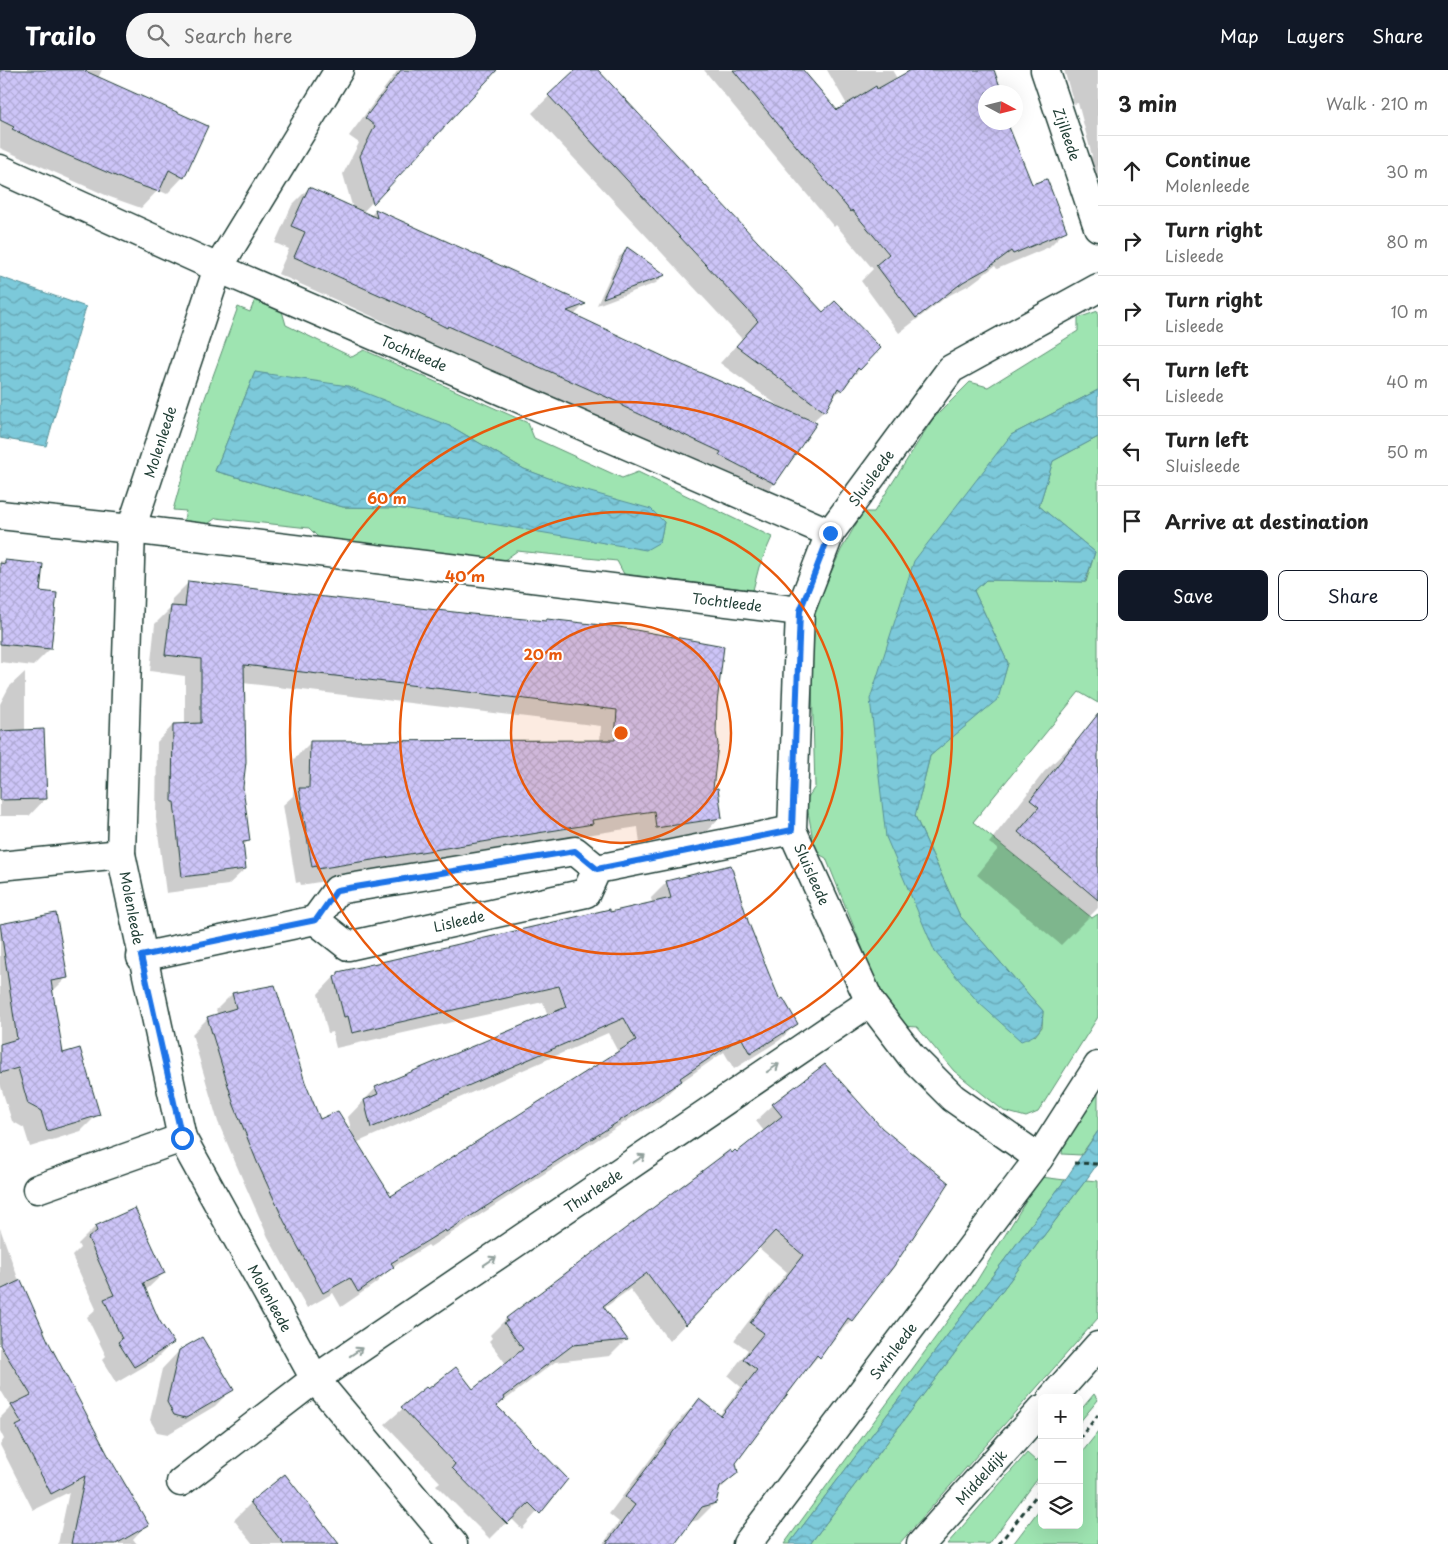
<!DOCTYPE html>
<html lang="en">
<head>
<meta charset="utf-8">
<style>
	body { margin:0; font-family:"Playpen Sans",sans-serif; background:#f6f6f6; color:#222 }
	.controls { position:absolute; right:15px; bottom:15px; display:grid; overflow:hidden; border-radius:8px; box-shadow:0 5px 20px #0002 }
	.controls button { width:45px; height:45px; display:grid; place-items:center; padding:0; border:0; border-bottom:1px solid #e0e0e0; background:#fff; color:#222; font:25px sans-serif }
	.compass { position:absolute; left:978px; top:15px; width:45px; height:45px; border-radius:50%; background:#fff; box-shadow:0 5px 20px #0002; rotate:97deg }
	.stop { position:absolute; width:15px; height:15px; margin:-11px; border:4px solid #1a73e8; border-radius:50%; background:#fff }
	.stop.end { background:#1a73e8; border-color:#fff; box-shadow:0 1px 5px #0008 }
	.list { margin:0; padding:0; list-style:none }
	h2 { display:flex; justify-content:space-between; align-items:center; height:65px; margin:0; padding:0 20px; font-size:21px }
	h2 small { font-size:16px; font-weight:400; color:#767676 }
	.list li { display:grid; grid-template-columns:32px 1fr auto; gap:15px; align-items:center; box-sizing:border-box; height:70px; padding:0 20px; border-top:1px solid #e0e0e0 }
	.list b { display:block; font-size:19px; white-space:nowrap }
	.list p { margin:0; font-size:16px; white-space:nowrap; color:#767676 }
	.list em { font-size:16px; font-style:normal; color:#767676 }
	.actions { display:flex; gap:10px; padding:15px 20px }
	.actions a { flex:1; padding:11px 0; border:1px solid #111827; border-radius:8px; text-align:center; font-size:18px; color:#111827 }
	.actions .main { background:#111827; color:#fff }
	.icon { flex:none; width:28px; height:28px; fill:none; stroke:currentColor; stroke-width:2; stroke-linecap:round; stroke-linejoin:round }
	.map { position:relative; flex:none; width:1098px; height:1474px; overflow:hidden }
	header { display:flex; align-items:center; gap:30px; box-sizing:border-box; height:70px; padding:0 25px; background:#111827; color:#fff }
	header strong { font-size:24px }
	nav { display:flex; gap:28px; margin-inline-start:auto; font-size:18px }
	.search { width:350px; height:45px; background:#f6f6f6; display:flex; align-items:center; gap:12px; box-sizing:border-box; padding:0 18px; border-radius:28px; color:#767676; font-size:19px }
	main { display:flex }
	aside { flex:1; background:#fff }
	.map>svg:first-child { display:block }
	.grass { fill:#9ee4b1; stroke:#5e9072; fill-rule:evenodd }
	.water { fill:url(#water-waves); stroke:#579198 }
	.shadow { fill:#0003; fill-rule:evenodd }
	.building { fill:url(#building-cross-hatch); stroke:#1f3d34 }
	.lines { fill:none; stroke-linecap:round; stroke-linejoin:round }
	.minor-casing { stroke:#1f3d34; stroke-width:31 }
	.path { stroke:#1f3d34; stroke-width:3; stroke-dasharray:5 4; stroke-linecap:butt }
	.minor { stroke:#fff; stroke-width:28 }
	.oneway { stroke:#8f9e9a }
	.route { stroke:#1a73e8; stroke-width:6 }
	.ring { fill:none; stroke:#e8590c; stroke-width:2.5 }
	.labels { text-anchor:middle; dominant-baseline:central; stroke-width:4; stroke-linejoin:round; paint-order:stroke }
	.street-label { font-size:14px; fill:#1f3d34; stroke:#fff }
	.centre { fill:#e8590c; stroke:#fff; stroke-width:2.5 }
	.ring-label { font-size:15px; text-anchor:middle; font-weight:bold; fill:#e8590c; stroke:#fff; stroke-width:4; stroke-linejoin:round; paint-order:stroke }
</style>
</head>
<body>
<header>
<strong>Trailo</strong>
<div class="search"><svg class="icon" aria-label="search" viewBox="0 0 24 24"><circle cx="10" cy="10" r="6"/><path d="M15 15l6 6"/></svg>Search here</div>
<nav><a>Map</a><a>Layers</a><a>Share</a></nav>
</header>
<main>
<div class="map">
<svg width="1098" height="1474" viewBox="0 0 1098 1474">
	<defs>
		<pattern id="water-waves" width="16" height="10" patternUnits="userSpaceOnUse" patternTransform="scale(1.25)"><rect width="16" height="10" fill="#7cc9da"/><path d="M0 5q4-4 8 0t8 0" fill="none" stroke="#65a4b2"/></pattern>
		<pattern id="building-cross-hatch" width="8" height="8" patternUnits="userSpaceOnUse" patternTransform="scale(1.25)"><rect width="8" height="8" fill="#cdc5f8"/><path d="M0 0l8 8M0 8l8-8" fill="none" stroke="#b0aad5"/></pattern>
	</defs>
	<rect width="100%" height="100%" fill="#fff"/>
	<filter id="ink" filterUnits="userSpaceOnUse"><feTurbulence type="fractalNoise" baseFrequency=".02" numOctaves="2"/><feDisplacementMap in="SourceGraphic" scale="10" xChannelSelector="R" yChannelSelector="G"/><feConvolveMatrix kernelMatrix="1 2 1 2 8 2 1 2 1" color-interpolation-filters="sRGB"/></filter>
	<g filter="url(#ink)">
		<g class="grass">
			<path d="M255 230 282 241 286 255 352 287 364 280 528 353 534 368 622 408 638 402 772 467 759 497 753 520 624 504 617 491 517 481 503 491 321 470 309 458 216 448 205 456 183 453 186 441 173 440 201 339 238 237 250 242ZM255 302 452 357 524 399 664 452 660 472 397 438 343 437 215 401Z"/>
			<path d="M1098 241V320L1011 365 886 767 1035 966 1042 957 1043 941 960 846 915 746 930 686 997 629 1008 593 974 521 986 510 1086 512 1095 482 1039 436 1053 391 1098 367V633L1079 622 973 752 1092 848 1098 844V947L1038 1042 1026 1047 1004 1041 954 1001 917 957 900 956 861 895 864 882 826 788 815 782 806 730 815 717 812 614 805 599 816 536 841 480 863 442H874L932 350 970 312 988 317 1078 261V248Z"/>
			<path d="M1098 1021V1061L1081 1085 1062 1084 1063 1075Z"/>
			<path d="M1041 1107 1065 1110 789 1474H784L976 1212Z"/>
			<path d="M1086 1110 1098 1111V1248L899 1474H810Z"/>
			<path d="M1094 1324 1098 1330 1079 1353V1342Z"/>
			<path d="M1098 1362V1474H1013L1042 1436V1455H1079V1386Z"/>
			<path d="M1027 1383 1036 1391 1042 1385V1403L989 1474H947Z"/>
		</g>
		<g class="water">
			<path d="M0 207 86 237 46 376 0 368Z"/>
			<path d="M255 302 348 316 452 357 524 399 576 418 651 439 664 452 660 472 646 480 397 438 343 437 215 401Z"/>
			<path d="M1098 320V367L1053 391 1039 436 1095 482 1085 512 986 510 974 521 1008 593 998 629 930 686 915 746 960 846 1043 941C1042 961 1040 964 1021 971L979 933 935 882 886 767 870 629 914 491 1011 365Z"/>
			<path d="M1098 1061V1093L1086 1110 810 1474H789L1065 1110Z"/>
		</g>
		<g class="shadow">
			<path d="M0 0H102L98 8 183 107 167 124 158 120 141 138 110 127 0 78Z"/>
			<path d="M398 0H492L478 19 362 143 370 146 375 141 584 235 573 246 670 291 780 337 720 293 742 269 532 43 576 0H596L823 244 880 278 829 332 824 341 812 352 815 354 774 414 757 431 606 351 440 277 431 273 429 275 385 252 278 204 289 179 275 173 292 135 309 118 353 139 343 104 359 73 349 66Z"/>
			<path d="M704 0H801L883 97 827 0H892L931 66 935 64 910 0H993L1001 22H986V52L1065 161 1049 177 997 199 995 196 971 214 946 227 899 263 861 211 873 199 836 155 834 157Z"/>
			<path d="M1064 0H1098V161L1078 99 1092 86 1078 33 1074 34Z"/>
			<path d="M628 179 664 205 656 213 597 235 619 187Z"/>
			<path d="M0 491 41 496 39 522 56 524 50 579 33 596 0 592Z"/>
			<path d="M189 512 715 633 711 720 720 747 704 764 640 774 638 757 580 766 575 770 301 815 300 812 296 813 283 735 293 726 294 689 311 672 600 671 601 656 243 613 241 717 249 770 242 777 245 799 228 815 166 823 156 748 157 672 173 655H185V606L150 601 155 554 171 538 172 529Z"/>
			<path d="M25 602V661L46 728 29 746H0V634L9 617Z"/>
			<path d="M1086 661 1098 671V838L1061 875 977 805 998 779 989 773 1044 702Z"/>
			<path d="M667 812 747 851 780 932 796 954 780 970 734 999 724 982 678 1014 664 1027 430 1177 428 1175 390 1199 376 1213 341 1237 333 1223 307 1238 268 1167 242 1108 218 1052 192 964 208 948 218 945 216 940 232 924 274 916 304 1013 320 1051 353 1067 348 1047 376 1018 548 946 543 932 336 978 332 962 328 963 318 924 338 903 652 833 651 828ZM608 963 618 982 390 1128 356 1073Z"/>
			<path d="M55 845 66 908 52 922 62 985 98 1044 81 1061 30 1077 24 1058 12 1051 0 1014V856Z"/>
			<path d="M825 995 851 1250 803 1303 735 1393 737 1403 717 1422 715 1433 698 1450 690 1452 675 1471V1474H603L619 1452 609 1444 682 1347 699 1331 719 1346 741 1317 728 1306 748 1280 734 1270 787 1202 758 1177 669 1271 630 1219 603 1239 626 1270 610 1286 555 1292 496 1337 566 1409 522 1459 511 1448 490 1469 436 1415 440 1412 385 1354 426 1319 428 1321 472 1320 506 1294 489 1271 492 1268 490 1265 506 1249 732 1085 736 1084 764 1061 756 1051 773 1035Z"/>
			<path d="M134 1139 164 1203 145 1221 172 1273 155 1290 116 1313 102 1290 106 1286 87 1247 96 1239 72 1186 80 1178 78 1174 95 1157Z"/>
			<path d="M0 1158 19 1211 47 1272 107 1386 147 1454 133 1469 137 1474H58L69 1422 33 1440 0 1375 4 1369 0 1361V1348L11 1337 0 1319Z"/>
			<path d="M179 1281 232 1319 215 1336 168 1364 157 1362 150 1350 162 1299Z"/>
			<path d="M251 1433 330 1464 339 1474H253L234 1450Z"/>
		</g>
		<g class="building">
			<path d="M0 0H83L208 56 184 108 169 100 159 122 127 111 60 82 12 59 14 57 0 50Z"/>
			<path d="M401 0H497L373 134 360 86 375 56 365 48Z"/>
			<path d="M575 0H598L823 242 835 231 881 278 860 300 858 298 842 321 838 318 825 342 736 276 758 251 548 25Z"/>
			<path d="M733 0H803L837 40 876 16 877 19 911 0H994L1002 22H986V52H1007L1032 114 1047 109 1067 161 1013 184 1011 181 988 198 963 212 916 248 876 195 889 184 852 140 851 142Z"/>
			<path d="M309 117 377 148 375 139 586 234 567 241 671 290 817 353 775 414 719 385 721 382 622 336V334L457 260 448 256 447 258 402 235 294 187 305 162 291 156Z"/>
			<path d="M627 177 666 205 603 228Z"/>
			<path d="M5 490 43 494 40 521 57 523 51 579 0 574V493L5 494Z"/>
			<path d="M188 511 471 544 546 551 547 549 619 557 724 576 717 633 716 662 718 674 713 719 718 718 722 748 656 758 654 741 592 750 593 754 317 799V796L312 797 299 718H309L310 671 615 670 617 640 244 595 246 692 243 717 250 771 243 772 246 799 182 807 174 732H172L173 654 201 653V589L165 585 171 536 185 537Z"/>
			<path d="M1098 644V830L1018 762 1039 737 1030 730Z"/>
			<path d="M44 659 47 729 0 730V661Z"/>
			<path d="M731 795 748 851 769 904 780 930 783 928 798 954 750 984 741 967 680 1008 682 1011 446 1162 445 1160 391 1193 394 1197 358 1222 350 1208 323 1223 284 1151 257 1092 234 1035 207 947 236 938 232 923 275 915 305 1012 320 1049 338 1041 391 1126 636 970 624 948 371 1058 364 1030 378 1024 375 1017 566 937 559 916 352 963 348 946 344 947 334 907 338 905V902L610 839V842L671 828 666 811Z"/>
			<path d="M56 843 68 908 51 911 63 983 80 978 100 1045 47 1061 41 1041 28 1034 18 998 0 1003V974L17 969 0 854Z"/>
			<path d="M825 994 882 1058 949 1113 894 1196 852 1251 848 1248 820 1288 817 1285 768 1350 736 1393 738 1403 720 1417 716 1433 702 1437 675 1474H606L635 1435 625 1427 699 1329 721 1346 757 1300 743 1289 764 1263 750 1253 803 1185 775 1161 686 1255 647 1203 603 1236 628 1270 573 1275 504 1327 505 1329 497 1336 568 1409 540 1444 529 1433 507 1454 452 1398 455 1394 401 1337 426 1317 428 1319 456 1297 473 1319 523 1279 504 1253 508 1251 506 1248 730 1080 732 1083 735 1080 737 1082 782 1046 772 1034Z"/>
			<path d="M135 1138 165 1203 143 1213 159 1250 174 1273 134 1297 118 1272 122 1269 104 1229 114 1225 88 1168 97 1161 95 1156Z"/>
			<path d="M21 1210 48 1271 108 1385 149 1455 116 1474H71L85 1406 51 1424 16 1356 22 1353 11 1335 31 1325 0 1275V1220Z"/>
			<path d="M202 1267 234 1320 186 1348 174 1345 167 1332 179 1280Z"/>
			<path d="M285 1404 295 1417 339 1474H284L250 1432Z"/>
		</g>
		<g class="lines">
			<g class="minor-casing">
				<g id="minor">
					<path d="M339 0 218 198 131 459 121 784 182 1068 315 1309 453 1474"/>
					<path d="M1045 0 1098 157"/>
					<path d="M0 99 218 198 830 463"/>
					<path d="M1098 218 951 299 830 463 800 541 792 760 870 932 912 987 953 1028 1039 1088 1098 996"/>
					<path d="M0 445 131 459 800 541"/>
					<path d="M0 796 121 784"/>
					<path d="M597 799 586 823 348 876 315 850 337 820 575 781 597 799 792 760"/>
					<path d="M141 887 315 850"/>
					<path d="M37 1119 182 1068"/>
					<path d="M1052 1328 1098 1276"/>
					<path d="M181 1412 315 1309 870 932"/>
					<path d="M747 1474 1039 1088"/>
					<path d="M921 1474 1042 1339"/>
				</g>
			</g>
			<g class="path">
				<path d="M1074 1093 1098 1094"/>
				<path d="M1079 1369 1098 1345"/>
				<path d="M999 1474 1042 1418"/>
			</g>
			<use href="#minor" class="minor"/>
		</g>
		<defs><path id="oneway-shaft" d="M-6 0H5M1.5-3L5.5 0L1.5 3" fill="none" stroke-width="1.6" stroke-linecap="round" stroke-linejoin="round" transform="scale(1.25)"/></defs>
		<g class="oneway">
			<use href="#oneway-shaft" transform="translate(773 998) rotate(-34)"/>
			<use href="#oneway-shaft" transform="translate(639 1089) rotate(-34)"/>
			<use href="#oneway-shaft" transform="translate(490 1191) rotate(-34)"/>
			<use href="#oneway-shaft" transform="translate(356 1282) rotate(-34)"/>
		</g>
	</g>
	<g class="lines" filter="url(#ink)">
		<path class="route" d="M182 1068 141 886 316 850 337 820 575 781 597 799 792 760 800 541 830 463"/>
	</g>
	<circle cx="621" cy="663" r="110" fill="#e8590c" fill-opacity=".12"/>
	<g class="ring">
		<circle cx="621" cy="663" r="110"/>
		<circle cx="621" cy="663" r="221"/>
		<circle cx="621" cy="663" r="331"/>
	</g>
	<g class="labels">
		<g class="street-label">
			<text transform="translate(1067 64) rotate(71)">Zijlleede</text>
			<text transform="translate(414 283) rotate(23)">Tochtleede</text>
			<text transform="translate(160 372) rotate(-72)">Molenleede</text>
			<text transform="translate(871 408) rotate(-54)">Sluisleede</text>
			<text transform="translate(727 532) rotate(7)">Tochtleede</text>
			<text transform="translate(812 804) rotate(66)">Sluisleede</text>
			<text transform="translate(132 838) rotate(79)">Molenleede</text>
			<text transform="translate(459 851) rotate(-13)">Lisleede</text>
			<text transform="translate(593 1121) rotate(-34)">Thurleede</text>
			<text transform="translate(270 1228) rotate(61)">Molenleede</text>
			<text transform="translate(893 1281) rotate(-53)">Swinleede</text>
			<text transform="translate(981 1407) rotate(-48)">Middeldijk</text>
		</g>
	</g>
	<circle cx="621" cy="663" r="8" class="centre"/>
	<g class="ring-label">
		<text x="387" y="434">60 m</text>
		<text x="465" y="512">40 m</text>
		<text x="543" y="590">20 m</text>
	</g>
</svg>
<div class="controls">
<button>+</button>
<button>−</button>
<button><svg class="icon" aria-label="layers" viewBox="0 0 24 24"><path d="M12 4l9 5-9 5-9-5zM3 14l9 5 9-5"/></svg></button>
</div>
<svg class="compass" viewBox="-18 -18 36 36"><path d="M0-13l5 13h-10z" fill="#e53935"/><path d="M0 13l5-13h-10z" fill="#767676"/></svg>
<div class="stop" style="left:182px;top:1068px"></div>
<div class="stop end" style="left:830px;top:463px"></div>
</div>
<aside>
<h2>3 min<small>Walk · 210 m</small></h2>
<ul class="list">
<li><svg class="icon" aria-label="ahead" viewBox="0 0 24 24"><path d="M12 20V5M6 11l6-6 6 6"/></svg><div><b>Continue</b><p>Molenleede</p></div><em>30 m</em></li>
<li><svg class="icon" aria-label="right" viewBox="0 0 24 24"><path d="M7 20v-9h11M14 6l5 5-5 5"/></svg><div><b>Turn right</b><p>Lisleede</p></div><em>80 m</em></li>
<li><svg class="icon" aria-label="right" viewBox="0 0 24 24"><path d="M7 20v-9h11M14 6l5 5-5 5"/></svg><div><b>Turn right</b><p>Lisleede</p></div><em>10 m</em></li>
<li><svg class="icon" aria-label="left" viewBox="0 0 24 24"><path d="M17 20v-9H6M10 6l-5 5 5 5"/></svg><div><b>Turn left</b><p>Lisleede</p></div><em>40 m</em></li>
<li><svg class="icon" aria-label="left" viewBox="0 0 24 24"><path d="M17 20v-9H6M10 6l-5 5 5 5"/></svg><div><b>Turn left</b><p>Sluisleede</p></div><em>50 m</em></li>
<li><svg class="icon" aria-label="arrive" viewBox="0 0 24 24"><path d="M6 21V4h12l-3 4 3 4H6"/></svg><div><b>Arrive at destination</b></div></li>
</ul>
<div class="actions"><a class="main">Save</a><a>Share</a></div>
</aside>
</main>
</body>
</html>
